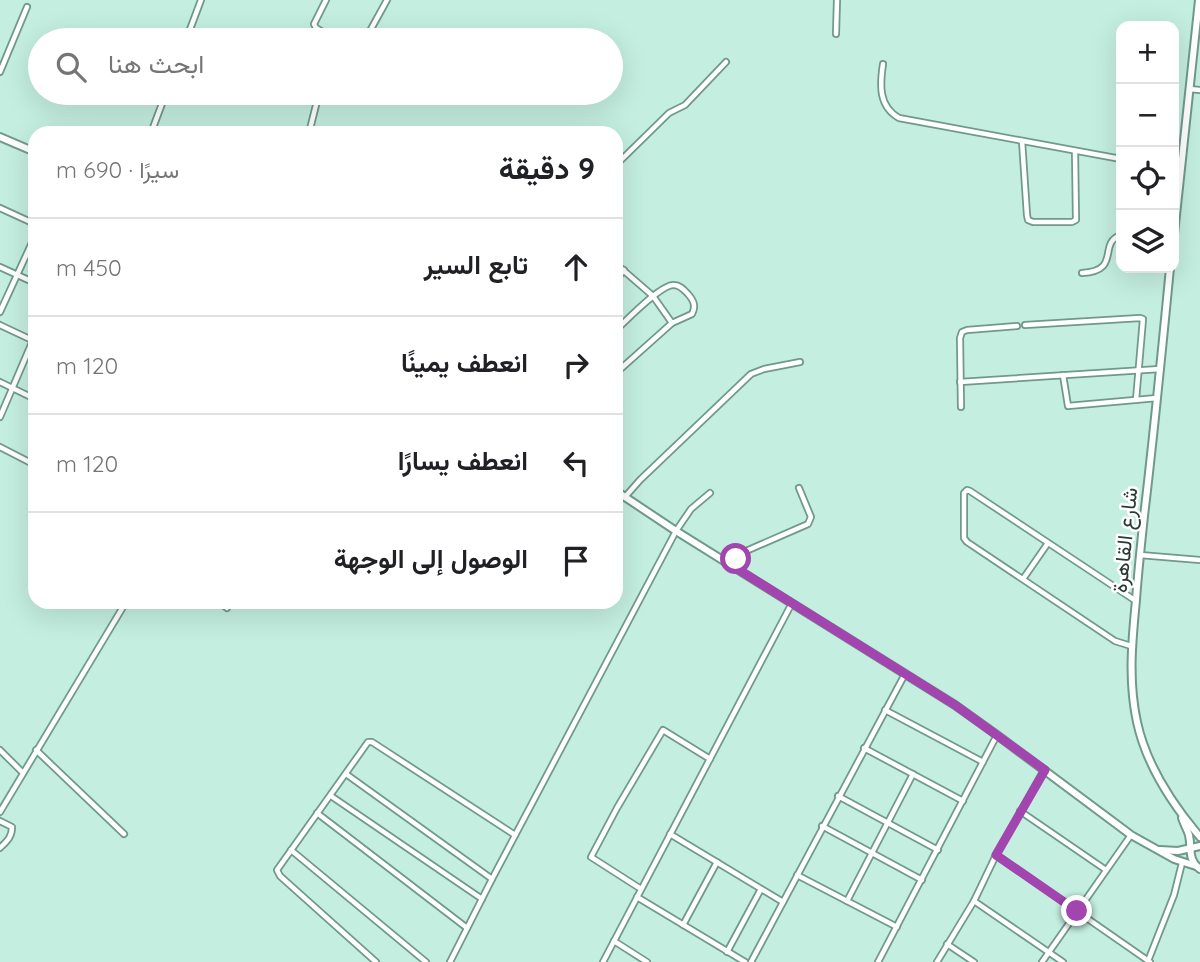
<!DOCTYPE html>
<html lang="ar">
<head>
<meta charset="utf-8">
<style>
	body { margin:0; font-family:Quicksand,Vazirmatn,sans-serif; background:#f6f6f6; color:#202124; direction:rtl }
	.controls { position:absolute; right:21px; top:21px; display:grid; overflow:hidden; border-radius:14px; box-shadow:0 7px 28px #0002 }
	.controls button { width:63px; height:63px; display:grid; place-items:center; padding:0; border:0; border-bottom:2px solid #e0e0e0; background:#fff; color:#202124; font:35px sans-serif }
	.stop { position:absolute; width:21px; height:21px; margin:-16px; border:5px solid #a245af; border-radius:50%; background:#fff }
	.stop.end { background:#a245af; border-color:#fff; box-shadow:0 2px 7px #0008 }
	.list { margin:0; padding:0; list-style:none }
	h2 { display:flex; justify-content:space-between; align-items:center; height:91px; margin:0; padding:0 28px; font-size:30px }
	h2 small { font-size:23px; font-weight:400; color:#757577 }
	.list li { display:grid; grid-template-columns:46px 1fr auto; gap:21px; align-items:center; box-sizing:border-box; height:98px; padding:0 28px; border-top:2px solid #e0e0e0 }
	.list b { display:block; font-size:26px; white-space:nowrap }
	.list em { font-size:23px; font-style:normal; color:#757577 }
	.icon { flex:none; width:38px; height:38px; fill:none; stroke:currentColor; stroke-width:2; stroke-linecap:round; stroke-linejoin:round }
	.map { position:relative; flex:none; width:1200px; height:962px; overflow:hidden; direction:ltr }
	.search { position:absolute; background:#fff; box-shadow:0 7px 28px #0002; left:28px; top:28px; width:595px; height:77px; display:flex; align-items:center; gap:18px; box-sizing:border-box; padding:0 24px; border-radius:38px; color:#757577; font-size:26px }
	.panel { position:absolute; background:#fff; box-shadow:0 7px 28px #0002; left:28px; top:126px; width:595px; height:483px; border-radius:21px; direction:rtl }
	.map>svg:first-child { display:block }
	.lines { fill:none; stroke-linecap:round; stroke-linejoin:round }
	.street-casing { stroke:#70998c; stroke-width:8 }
	.secondary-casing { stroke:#70998c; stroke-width:10 }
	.street { stroke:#fff; stroke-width:4.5 }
	.secondary { stroke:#fff; stroke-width:6 }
	.route { stroke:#a245af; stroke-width:9 }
	.labels { text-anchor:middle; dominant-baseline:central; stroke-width:5; stroke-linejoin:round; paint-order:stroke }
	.street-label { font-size:21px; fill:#2a3b36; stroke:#fff }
</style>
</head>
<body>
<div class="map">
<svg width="1200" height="962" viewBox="0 0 1200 962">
	<rect width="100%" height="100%" fill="#c3eee0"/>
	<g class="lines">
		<g class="street-casing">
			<g id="street">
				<path d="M326 0 314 24 316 28 336 40"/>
				<path d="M836 34 837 0"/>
				<path d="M186 40 201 0"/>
				<path d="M365 40 387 0"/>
				<path d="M883 64C880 84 878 106 899 118L1121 159"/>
				<path d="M0 72 27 7"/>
				<path d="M1189 89 1200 90"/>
				<path d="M151 133 166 93"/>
				<path d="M309 133 319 93"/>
				<path d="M1022 141 1027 215 1028 220 1033 222H1072L1076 220 1075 151"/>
				<path d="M616 165 669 113 685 105 726 62"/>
				<path d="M0 208 35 224"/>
				<path d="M616 264 653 296 672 323"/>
				<path d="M0 267 35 283"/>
				<path d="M1082 273C1122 271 1097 243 1121 235"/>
				<path d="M616 280 624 270"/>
				<path d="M0 312 35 236"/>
				<path d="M0 325 34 341"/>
				<path d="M1025 325 1140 318 1143 319 1136 400"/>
				<path d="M616 330C627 320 661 284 674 285 680 285 684 290 688 294 694 301 696 306 692 314L672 323 616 373"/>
				<path d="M1063 375 1068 406 1157 398"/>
				<path d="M0 382 35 399"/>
				<path d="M960 382 1160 369"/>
				<path d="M961 407 960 338 962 332 967 330 1017 326"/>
				<path d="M0 417 33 340"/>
				<path d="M0 447 35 465"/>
				<path d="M625 497 640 480 751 374 764 369 800 362"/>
				<path d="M1140 555 1200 560"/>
				<path d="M731 565 740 555 746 551 808 524 811 517 799 488"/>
				<path d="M1023 579 1048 543"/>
				<path d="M219 602 227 608"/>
				<path d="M1131 646 1115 641 967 542 964 538V493L967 490 970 491 1136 601"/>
				<path d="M885 710 983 762"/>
				<path d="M864 748 963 801"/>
				<path d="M0 750 23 773"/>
				<path d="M36 750 124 834"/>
				<path d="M346 774 492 879"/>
				<path d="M331 796 482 899"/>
				<path d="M838 796 938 850"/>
				<path d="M1020 811 1106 870"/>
				<path d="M0 812 126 602"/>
				<path d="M317 813 467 928"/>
				<path d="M0 821 12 827C12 837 7 841 0 848"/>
				<path d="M822 826 922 880"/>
				<path d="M670 834 783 902"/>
				<path d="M291 850 426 962"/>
				<path d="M996 855 1150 962"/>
				<path d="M797 875 897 927"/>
				<path d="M641 889 591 857 617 808 663 730 710 759"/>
				<path d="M637 897 745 962"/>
				<path d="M847 901 913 774"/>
				<path d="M974 901 1063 962"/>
				<path d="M683 925 717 862"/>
				<path d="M614 941 647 962"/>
				<path d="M947 944 974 962"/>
				<path d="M727 952 761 889"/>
				<path d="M1148 961 1174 895 1182 863"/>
				<path d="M376 962 280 876 277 870 368 742H372L515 835"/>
				<path d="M450 962 492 879 676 531 691 509 710 493"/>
				<path d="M603 962 792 603"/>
				<path d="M751 962 905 674"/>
				<path d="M878 962 997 735"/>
				<path d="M937 962 974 901 996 855 1044 770"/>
				<path d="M1042 962 1131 835"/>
			</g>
		</g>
		<g class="secondary-casing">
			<g id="secondary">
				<path d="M0 137 35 152"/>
				<path d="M1174 234 1199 0"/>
				<path d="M1170 268C1162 350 1154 433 1144 516 1141 544 1138 572 1136 600 1132 641 1128 681 1137 722 1146 764 1172 804 1200 837"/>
				<path d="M616 491 676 531 955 705 997 735 1131 835 1174 859 1196 866"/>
				<path d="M1182 818C1184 824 1187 829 1189 835 1192 849 1187 859 1200 869"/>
				<path d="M1160 850 1178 851 1200 846"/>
			</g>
		</g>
		<use href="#street" class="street"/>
		<use href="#secondary" class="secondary"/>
	</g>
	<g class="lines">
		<path class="route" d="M736 559 731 565 955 705 1045 770 996 855 1077 911"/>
	</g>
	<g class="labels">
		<g class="street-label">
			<text transform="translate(1124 540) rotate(-84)">شارع القاهرة</text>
		</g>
	</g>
</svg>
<div class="controls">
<button>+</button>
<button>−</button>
<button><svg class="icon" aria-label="locate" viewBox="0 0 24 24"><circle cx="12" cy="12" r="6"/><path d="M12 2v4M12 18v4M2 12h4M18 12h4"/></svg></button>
<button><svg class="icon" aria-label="layers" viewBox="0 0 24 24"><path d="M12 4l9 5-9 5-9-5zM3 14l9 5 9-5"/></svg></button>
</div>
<div class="stop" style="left:736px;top:559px"></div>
<div class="stop end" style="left:1077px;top:911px"></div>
<div class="search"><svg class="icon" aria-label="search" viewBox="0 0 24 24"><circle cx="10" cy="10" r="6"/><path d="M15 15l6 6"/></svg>ابحث هنا</div>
<section class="panel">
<h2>9 دقيقة<small>سيرًا · 690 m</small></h2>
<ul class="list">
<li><svg class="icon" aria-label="ahead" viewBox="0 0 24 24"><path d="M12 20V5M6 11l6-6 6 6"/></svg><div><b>تابع السير</b></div><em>450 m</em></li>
<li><svg class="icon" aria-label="right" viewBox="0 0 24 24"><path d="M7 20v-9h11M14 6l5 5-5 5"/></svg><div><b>انعطف يمينًا</b></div><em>120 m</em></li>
<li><svg class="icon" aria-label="left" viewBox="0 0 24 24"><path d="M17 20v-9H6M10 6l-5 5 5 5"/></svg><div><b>انعطف يسارًا</b></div><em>120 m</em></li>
<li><svg class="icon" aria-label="arrive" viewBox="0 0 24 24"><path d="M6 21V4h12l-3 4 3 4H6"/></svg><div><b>الوصول إلى الوجهة</b></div></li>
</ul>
</section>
</div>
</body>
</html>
